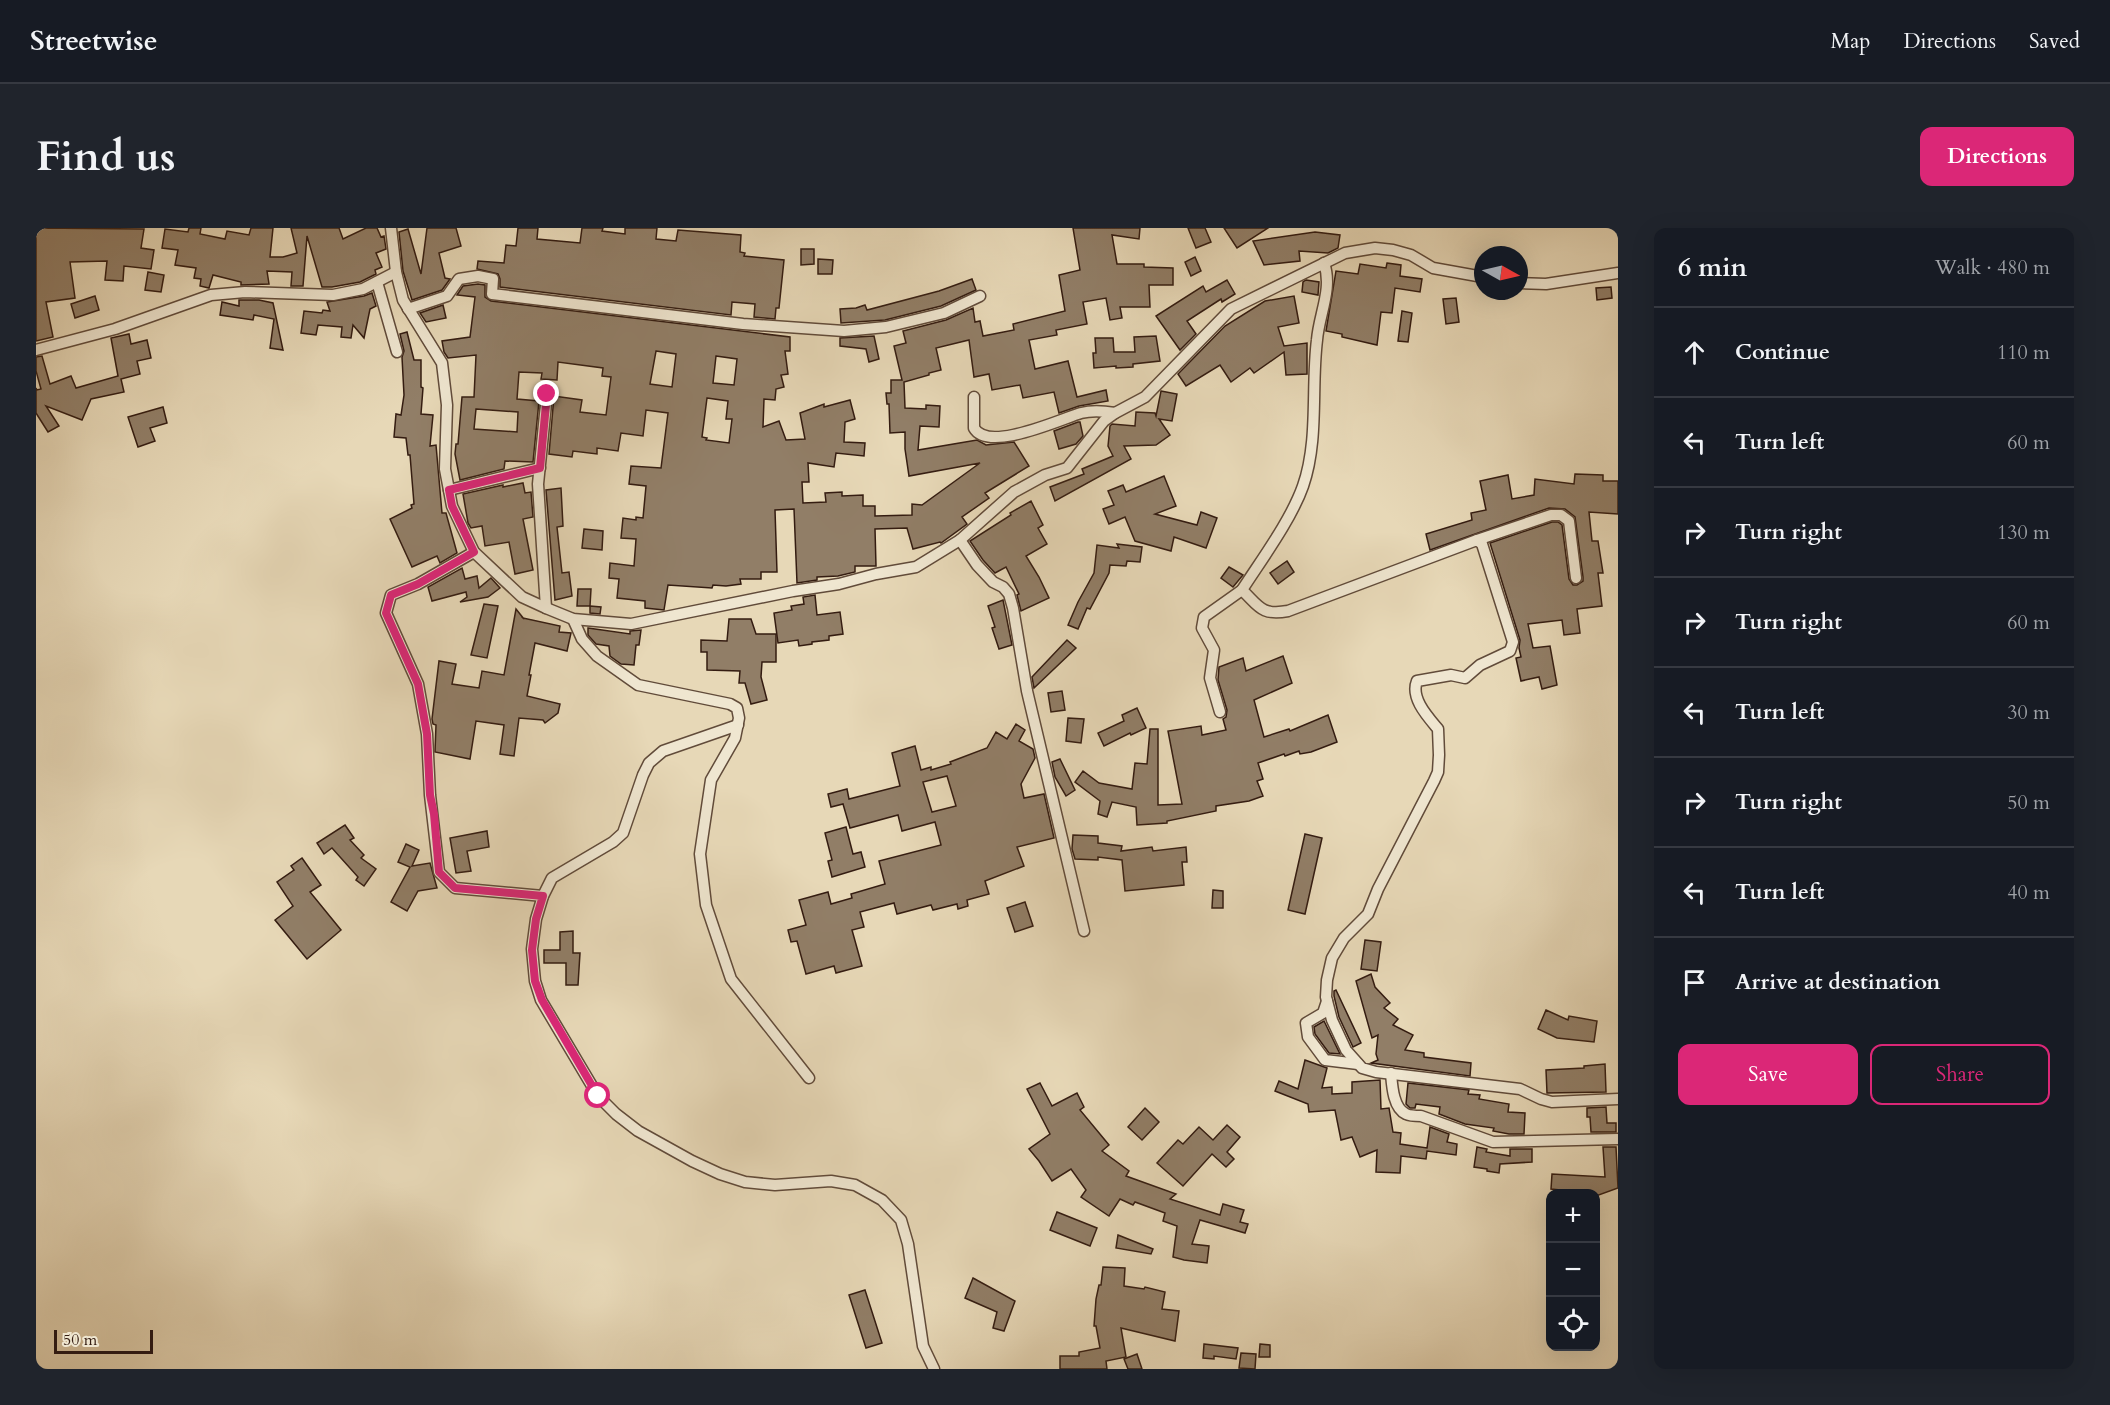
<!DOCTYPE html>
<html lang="en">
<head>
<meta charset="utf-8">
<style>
	body { margin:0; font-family:Cardo,serif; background:#20242c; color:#f1f3f6 }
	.controls { position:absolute; right:18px; bottom:18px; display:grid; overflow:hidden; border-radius:12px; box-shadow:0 6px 24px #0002 }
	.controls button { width:54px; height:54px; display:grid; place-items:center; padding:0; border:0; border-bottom:2px solid #363941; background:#171b24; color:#f1f3f6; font:30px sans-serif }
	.compass { position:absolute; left:1438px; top:18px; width:54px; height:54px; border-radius:50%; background:#171b24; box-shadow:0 6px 24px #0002; rotate:98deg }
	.scale { position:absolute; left:18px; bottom:15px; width:99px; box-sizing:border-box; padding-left:6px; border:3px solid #341c11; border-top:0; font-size:16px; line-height:21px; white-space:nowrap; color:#341c11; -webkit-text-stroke:4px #efe6d0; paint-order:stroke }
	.stop { position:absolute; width:18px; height:18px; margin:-14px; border:4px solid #db2777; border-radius:50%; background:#fff }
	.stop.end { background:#db2777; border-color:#fff; box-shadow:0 2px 6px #0008 }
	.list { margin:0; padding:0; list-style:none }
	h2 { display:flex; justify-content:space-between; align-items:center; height:78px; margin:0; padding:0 24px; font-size:26px }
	h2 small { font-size:20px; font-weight:400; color:#9ea1a6 }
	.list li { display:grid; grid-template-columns:39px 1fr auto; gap:18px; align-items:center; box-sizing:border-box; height:90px; padding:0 24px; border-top:2px solid #363941 }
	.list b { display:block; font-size:22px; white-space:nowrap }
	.list em { font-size:20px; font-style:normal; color:#9ea1a6 }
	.actions { display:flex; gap:12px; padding:18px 24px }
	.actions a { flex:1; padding:14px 0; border:2px solid #db2777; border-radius:12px; text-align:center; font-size:21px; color:#db2777 }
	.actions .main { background:#db2777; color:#fff }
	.icon { flex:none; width:33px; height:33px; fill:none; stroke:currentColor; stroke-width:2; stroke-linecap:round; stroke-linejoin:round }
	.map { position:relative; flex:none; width:1582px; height:1141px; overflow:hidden; border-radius:12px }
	header { display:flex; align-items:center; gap:36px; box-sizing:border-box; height:84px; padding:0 30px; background:#171b24; border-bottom:2px solid #363941 }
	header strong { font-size:28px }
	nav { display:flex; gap:33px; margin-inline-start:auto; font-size:21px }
	.intro { display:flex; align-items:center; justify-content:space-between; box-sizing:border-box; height:144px; padding:0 36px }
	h1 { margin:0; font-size:42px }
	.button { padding:15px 27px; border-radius:12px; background:#db2777; color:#fff; font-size:21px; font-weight:700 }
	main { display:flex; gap:36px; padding:0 36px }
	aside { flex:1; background:#171b24; border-radius:12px; box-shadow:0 6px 24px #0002 }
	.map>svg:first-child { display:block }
	.building { fill:#917e67; stroke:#341c11; stroke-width:1.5; fill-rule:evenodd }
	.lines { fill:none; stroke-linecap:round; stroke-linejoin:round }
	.minor-casing { stroke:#614b3a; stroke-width:13 }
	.minor { stroke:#efe6d0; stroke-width:10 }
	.route { stroke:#db2777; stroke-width:8 }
</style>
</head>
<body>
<header>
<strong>Streetwise</strong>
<nav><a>Map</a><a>Directions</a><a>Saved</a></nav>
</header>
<div class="intro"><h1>Find us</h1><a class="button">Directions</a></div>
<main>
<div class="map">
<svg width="1582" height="1141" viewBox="0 0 1582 1141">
	<rect width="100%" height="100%" fill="#e7d8b7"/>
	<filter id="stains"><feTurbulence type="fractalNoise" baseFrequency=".00333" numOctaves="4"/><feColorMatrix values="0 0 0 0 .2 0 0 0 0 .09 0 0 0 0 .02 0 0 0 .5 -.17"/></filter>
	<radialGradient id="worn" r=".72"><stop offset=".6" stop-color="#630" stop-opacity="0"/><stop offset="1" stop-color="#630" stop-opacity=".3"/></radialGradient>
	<g class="building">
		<path d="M0 0 108 1 105 20 118 22 115 41 88 38 87 53 69 52 71 33 34 34 39 70 10 74 17 109 0 113Z"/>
		<path d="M153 0H165L164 6 189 11 191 3 213 7 215 0H237L234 29H247L261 25 255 0H303L307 11 330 0H341L345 9 348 8 350 21 340 25 346 39 339 42 340 46 324 54 296 59H286L271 8 267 58H255L256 44 231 43 233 56 205 57V54L177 47 173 60 164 58 165 51 158 50 160 40 139 37 142 22 126 20 129 1 152 4Z"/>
		<path d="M391 0H420L425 18 403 25 409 50 414 51 406 62 376 72 367 43 363 4 372 1 385 46Z"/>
		<path d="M482 0H502L501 11 544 15 546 0H567L566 3 589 6V0H621L620 11 640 13 642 2 705 7 704 24 709 25 708 28 748 32 743 80H740L739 91 718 89 719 76 696 74 695 87 464 59V51L462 46 441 41 442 33 468 35 470 17 480 18Z"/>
		<path d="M1037 0H1104L1103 11 1076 7 1081 36H1108V39L1137 40V57H1113L1114 79H1084L1086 90 1074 92 1070 70 1047 74 1051 96 1020 102 1021 107 993 112 999 141 1032 133 1041 169 1070 162 1072 173 1043 178 1023 185 1018 164 987 170 984 157 956 162 953 146 938 149 933 112 900 120 905 142 893 145V147L868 154 869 180 890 181V177L904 178 903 199 884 198 882 222 941 212 950 217 978 214 993 238 949 265 953 270 926 289 931 296 905 315 904 314 877 321 871 300 839 301 840 338H819V344L802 348 781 349V352L761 355 758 281 739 282 741 344H725V351H704L705 356 690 358 677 357 676 360 632 357 628 382 609 380V373L581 370 583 351 573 350 574 335 598 338 600 311 585 310 587 290 600 292V289L607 290 610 258 593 256 595 238 625 240 632 185 610 182 607 208 585 205 582 223 561 220V226L537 223 536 229 513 226 518 168 546 172 544 184 570 187 575 149 566 148 567 140 522 134 521 152 505 151 506 145 483 144 481 171 503 173 497 234 469 233 468 241 424 252 419 226 420 216H422L426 169H438L440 127 412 130 408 124 406 113 434 109 439 69 421 67 427 58 442 56 449 57V69L455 73 754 109V123H749L752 146 745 147 748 159 740 161 739 172 728 171 727 199 743 193 750 212 769 211 764 185 788 176V179L814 172 819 191 809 194 808 214 829 215 828 228 800 225 798 239 772 235 773 254H766L767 275 790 274 789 265 806 264V268L827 267V278H839V288L876 287V276L886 277 944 235 873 248 869 221V204L854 205 853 176H851L850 165H855V152H866L858 118 870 115 867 103 910 92 937 80 939 94 944 93 947 108 978 102 977 96 1029 83 1023 47 1044 42ZM620 123 640 126 636 159 614 156ZM680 128 701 131 698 157 677 155ZM671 170 692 173 690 191H696L693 215 670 212 671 210 666 209ZM440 181 482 184 481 204 438 201Z"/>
		<path d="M1152 0H1169L1175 14 1160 20Z"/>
		<path d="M1188 0H1232L1201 20Z"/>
		<path d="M1279 4 1304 7 1302 20 1292 25 1263 23 1264 33 1228 37 1217 13Z"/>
		<path d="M765 21H778V36L765 37Z"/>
		<path d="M1159 29 1165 43 1155 48 1149 34Z"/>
		<path d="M782 31 797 32 796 46H782Z"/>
		<path d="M1351 35 1365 37 1364 48 1386 51 1384 64 1359 60 1356 85 1345 84 1341 117 1306 109V106L1290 103 1300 43 1322 46 1324 36 1350 40Z"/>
		<path d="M112 44 128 47 125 64 109 62Z"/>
		<path d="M936 51 940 62 905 78 849 92 805 95 804 81 820 80 829 77 831 82 903 63Z"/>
		<path d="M1191 52 1199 66 1186 74 1185 71 1151 93 1160 106 1144 122 1120 88 1167 58 1170 64Z"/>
		<path d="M1270 52 1283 54 1282 67 1266 64 1267 54Z"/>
		<path d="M1575 59 1576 70 1561 72 1560 60Z"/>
		<path d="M336 65 340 78 334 81 328 110 317 97 315 110 305 109 306 99 282 97 280 107 265 105 268 83 286 85 287 82 294 83 291 74 328 68Z"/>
		<path d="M59 68 63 82 39 90 35 76Z"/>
		<path d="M1258 68 1263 95 1242 99 1248 118 1271 115V146L1250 147 1248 124 1218 145 1214 140 1195 154 1184 137 1150 158 1142 146 1189 98 1229 73Z"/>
		<path d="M1420 70 1423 94 1410 96 1407 71Z"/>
		<path d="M203 72H223L237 75 247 122 234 120 238 91 218 87 217 92 184 87 186 74 203 78Z"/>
		<path d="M407 77 410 90 390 94 384 85Z"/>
		<path d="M1366 83 1376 85 1372 114 1362 113Z"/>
		<path d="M371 104 378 132H385V159L387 160 385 186 397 187 394 218 400 217 406 285H410L421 325 404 335 401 328 376 339 354 291 376 280 375 277 378 276 374 227H372L370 210 358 209 360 186 365 187 368 167 366 129 368 123 364 106Z"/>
		<path d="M93 106 95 116 111 112 115 130 101 133 104 146 85 151 88 164 55 171 46 192 10 178 23 198 12 204 0 185V160L1 162 5 161 0 143V129L6 128 14 156 35 148 40 160 82 148 75 110Z"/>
		<path d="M838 108 843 131 833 134 830 121 804 118V110Z"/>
		<path d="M1120 108 1124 133 1097 136V139L1080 140V138L1058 140 1057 125H1060L1059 110H1077L1078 124H1099L1098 109Z"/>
		<path d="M1125 163 1141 166 1136 193 1123 191 1134 207 1120 217 1088 218 1095 231 1019 273 1014 259 1048 246 1046 241 1077 228 1072 218 1074 198 1076 196 1099 198 1100 184 1119 185 1120 188Z"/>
		<path d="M127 179 131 195 114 200 119 213 102 219 92 189Z"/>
		<path d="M1042 194H1044L1047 208 1040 216 1023 221 1018 203Z"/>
		<path d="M1539 246 1567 247V253H1582V286L1553 284 1556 313H1562L1567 345H1562L1566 378 1541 381 1544 405 1528 407 1526 392 1492 396 1497 420 1514 418 1521 457 1506 461 1503 449 1485 453 1480 430 1485 429 1483 420 1484 412 1454 315 1516 294H1522L1526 297 1533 351 1537 357H1541L1547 353V349L1539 289 1529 281 1513 280 1394 322 1390 306 1436 292 1435 285 1450 282 1444 253 1472 247 1476 271 1498 267 1499 251 1538 256Z"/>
		<path d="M1128 248 1140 278 1119 286 1161 297 1165 284 1181 290 1170 320 1138 309 1135 323 1099 313 1089 289 1073 296 1067 281 1078 277 1072 263 1087 257 1090 264Z"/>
		<path d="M487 255 489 265 495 264 497 289 487 291 497 342 479 346 473 314 449 318 446 298 435 300 432 295 427 266 467 257V259Z"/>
		<path d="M525 260 527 298 521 299 526 345 533 344 536 368 519 372 510 262Z"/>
		<path d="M995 273 1007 297 1002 300 1011 316 990 328 1003 349 1013 370 985 383 981 367 983 366 970 339 959 345 947 332 934 313 975 287 974 285Z"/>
		<path d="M548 301 567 303 566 322 546 320Z"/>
		<path d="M1081 316 1106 319 1104 334 1091 333 1090 338 1074 337 1073 345 1054 381 1051 380 1042 401 1032 397 1042 374 1058 345 1061 317 1083 320Z"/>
		<path d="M1251 333 1258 344 1242 356 1234 345Z"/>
		<path d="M1193 339 1207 347 1197 359 1185 350Z"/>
		<path d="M426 340 429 351 441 348 443 360 455 350 464 360 452 369 424 374 431 369 430 364 396 373 392 359Z"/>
		<path d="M542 361H555L554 378H541Z"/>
		<path d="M779 367 781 387 804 384 807 406 793 408V412L776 414V416L763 418 762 412 742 415 738 385 756 382 755 378 768 376 767 369Z"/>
		<path d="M967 372 976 417 963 421 956 400 959 399 952 378Z"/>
		<path d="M448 376 462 378 451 430 435 427Z"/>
		<path d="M554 378 565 379 564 386 554 385Z"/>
		<path d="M480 381 488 391 487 390 524 398 523 404 535 405 531 423 499 415 493 447H495L491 468 524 476 522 485 509 495 507 492 483 490 478 528 464 526 468 497 440 493 434 531 399 524 400 497 397 496 396 491 403 433 420 436 416 456 443 460 446 443 468 447Z"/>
		<path d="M693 391H715L720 406H740V434H726L725 449 731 472 715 476 709 455H703L704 443 671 442V424H665V412L691 413Z"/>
		<path d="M552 400 594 406V403L605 402 603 417H600L598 437 585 436 574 428 573 418 560 416 552 407Z"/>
		<path d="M1031 412 1040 420 998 460 996 449Z"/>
		<path d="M1247 428 1256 455 1218 472 1228 509 1253 501 1254 503 1292 487 1301 514 1275 524 1264 526 1263 523 1249 528 1248 526 1222 535 1227 551 1221 553 1227 568 1213 573 1180 578V583L1131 593V595L1101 597 1100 579 1076 574 1071 589 1062 586 1064 573 1039 554 1047 543 1063 555 1096 561 1099 535 1111 536 1114 501H1122V577L1146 576 1132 503 1165 498 1166 507 1190 502 1187 491 1190 489 1191 482 1182 452 1183 439 1207 430 1210 443Z"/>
		<path d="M1026 463 1029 482 1015 484 1012 465Z"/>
		<path d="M1101 480 1110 500 1095 507 1094 505 1068 518 1062 505 1088 493 1086 487Z"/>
		<path d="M1032 490 1048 491 1045 515 1030 513Z"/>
		<path d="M980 496 989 502 983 513 997 521 999 530 985 556 988 570 1008 566 1018 610 981 619 988 638 949 653 953 666 931 672 932 678 922 681 921 676 897 682 895 677 861 686 858 675 824 684 828 699 816 702 826 738 800 745 798 738 770 746 761 713 755 714 752 702 770 697 763 672 792 664 795 676 816 670 815 666 849 656 843 633 905 617 899 594 866 603 862 587 814 600 807 576 795 579 792 566 811 561 813 571 864 558 856 525 879 518 885 542 895 539V542L915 536 914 534 951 520 960 504 971 511ZM911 548 920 578 896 584 887 554Z"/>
		<path d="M1024 531 1039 562 1030 568 1019 549 1016 534Z"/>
		<path d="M309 597 318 610 314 612 328 627 325 630 340 641 328 658 320 652 322 649 296 620 288 626 281 615Z"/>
		<path d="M810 599 817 626 825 624 829 639 796 649 792 633 796 632 789 605Z"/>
		<path d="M451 603 453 619 431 623 435 643 420 645 414 610Z"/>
		<path d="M1269 606 1286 610 1269 686 1252 682Z"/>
		<path d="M1037 607 1062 608V615L1086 618 1085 623 1116 619 1117 623 1150 619 1151 634H1146L1148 657 1089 663 1086 632 1062 629V632L1039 631 1036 621Z"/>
		<path d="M370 616 383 622 376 638 394 635 401 660 382 663 371 683 355 674 374 639 362 634Z"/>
		<path d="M266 630 285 657 274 664 305 702 271 731 239 692 257 678 241 654 258 642 255 638Z"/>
		<path d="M1177 662 1187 663V680H1176Z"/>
		<path d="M989 674 997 698 979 704 971 680Z"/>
		<path d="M537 703V725H544L542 757H530V735H508V722H524V704Z"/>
		<path d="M1329 712 1345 714 1341 743 1325 741Z"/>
		<path d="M1335 746 1339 759 1354 775 1348 780 1362 791 1357 797 1377 807 1369 822 1388 825V829L1435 835 1434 848 1335 835 1342 832 1340 826 1342 807 1336 810 1320 753Z"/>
		<path d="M1300 762 1325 815 1317 819 1303 789 1298 768V763Z"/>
		<path d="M1510 782 1532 792 1533 788 1561 793 1558 814 1521 810 1502 801Z"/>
		<path d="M1288 793 1289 795 1304 826 1293 825 1279 806 1278 799Z"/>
		<path d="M1269 832 1291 840 1286 860 1296 859V866L1316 865V854L1344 852 1345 881 1353 880 1357 904 1365 905 1364 916 1391 920 1394 899 1413 906 1411 914 1421 916 1420 927 1391 923 1390 931 1365 928 1364 945 1340 944 1341 922 1324 929 1316 909 1305 912 1299 882 1273 884 1272 876 1239 863 1243 853 1262 861Z"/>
		<path d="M1569 836 1570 864 1511 865 1510 842 1548 840V838Z"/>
		<path d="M1004 855 1016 878 1041 865 1048 879 1044 882 1073 917 1066 923 1093 943 1090 948 1140 966 1134 971 1184 987 1187 976 1208 982 1204 994 1212 996 1209 1005 1164 992 1156 1016 1173 1018 1171 1035 1148 1032 1137 1029 1141 998 1127 993 1129 985 1099 974 1097 977 1084 971 1073 988 1045 969 1050 962 1035 941 1016 953 1003 933 993 921 1014 906 991 861Z"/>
		<path d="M1372 855 1433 862 1432 866 1444 867 1443 871 1473 876 1472 884 1489 885 1488 906H1473L1457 903 1458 900 1429 896 1403 886 1404 879 1380 876 1379 880H1374L1370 876Z"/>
		<path d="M1570 879 1571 895H1580V904H1555L1554 889H1551V880Z"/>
		<path d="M1109 880 1123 894 1106 912 1092 899Z"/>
		<path d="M1191 897 1204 909 1191 924 1198 931 1190 939 1176 926 1147 958 1121 935 1142 912 1147 916 1163 899 1177 912Z"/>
		<path d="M1441 919 1451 921 1450 924 1474 928V921H1496V934L1464 936 1463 945 1451 943V941L1438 939Z"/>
		<path d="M1567 919H1580L1582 960 1560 968V966H1543V964L1515 961 1516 946 1569 949Z"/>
		<path d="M1021 984 1061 1000 1054 1018 1014 1002Z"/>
		<path d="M1082 1007 1117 1021 1115 1026 1080 1020Z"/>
		<path d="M1067 1039 1089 1040 1088 1058 1108 1061 1109 1059 1129 1064 1126 1081 1143 1083 1139 1113 1085 1100 1090 1129 1070 1133 1071 1141H1024V1128H1043V1124L1064 1120 1060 1098H1058L1060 1071 1063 1057H1065Z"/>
		<path d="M937 1050 979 1073 968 1103 957 1100 961 1084 929 1070Z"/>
		<path d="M829 1062 846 1115 830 1120 813 1067Z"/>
		<path d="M1168 1116 1202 1120 1200 1131 1178 1128V1131L1167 1130Z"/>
		<path d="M1224 1116 1234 1117V1129H1223Z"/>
		<path d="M1205 1125 1220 1126 1219 1141 1203 1140Z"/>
		<path d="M1101 1126 1106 1141H1092L1088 1131Z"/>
	</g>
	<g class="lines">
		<g class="minor-casing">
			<g id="minor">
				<path d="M355 0 360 44 367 72 406 135 411 177 409 241 416 278 438 324 486 369 510 380 537 391 595 396 757 363 803 356 840 346 880 339 924 312 978 264 1009 247 1031 240 1068 193 1079 185 1109 169 1195 81 1309 25 1339 20 1357 22 1375 27 1397 40 1447 49"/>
				<path d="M1288 35C1297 61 1283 86 1281 112 1275 159 1283 212 1267 258 1255 292 1226 331 1206 362 1223 378 1225 388 1252 383L1441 312 1446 316 1477 414 1474 423 1444 437 1429 450 1415 447 1381 453C1374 470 1392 489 1402 501L1403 527 1402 544 1398 553 1342 661 1332 686 1308 710 1296 730 1291 752 1290 769 1296 792 1310 822 1326 840 1340 844 1484 861 1505 871 1516 874 1582 871"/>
				<path d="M341 54 361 124"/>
				<path d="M1483 55 1510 56 1582 45"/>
				<path d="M372 81 411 68 423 51 442 48 457 51 456 66 707 96 808 103 850 99 908 85 944 68"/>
				<path d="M0 122 79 101 175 67 209 64 297 67 327 61 360 44"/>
				<path d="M938 169V200C952 225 1025 191 1045 185 1057 182 1067 183 1079 185"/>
				<path d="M413 262 504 240"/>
				<path d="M924 312 941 337 957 354 967 359 973 366 977 380 991 463 1048 703"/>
				<path d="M1441 312 1515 287H1525L1533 293 1540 350"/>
				<path d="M438 324 382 356 355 367 350 385 382 456 391 506 394 567 403 644 419 660 507 668"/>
				<path d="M510 380 502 256 511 166"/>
				<path d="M537 391 546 411 561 428 602 457 694 476 701 480 703 490 699 510 675 552 664 626 670 677 695 751 773 850"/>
				<path d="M1184 484 1174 450 1178 422 1166 400 1168 389 1206 362"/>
				<path d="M702 497 627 523 613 535 607 547 587 605 577 614 516 650 507 668 500 691 496 721 499 753 505 772 562 868 580 886 602 903 656 933 684 946 709 954 739 957 795 953 819 957 846 972 865 992 872 1016 887 1118 898 1141"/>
				<path d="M1291 773 1287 785 1270 795 1272 809 1289 832 1322 836"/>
				<path d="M1355 845C1356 857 1357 880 1370 886 1374 888 1380 888 1385 888L1457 914 1582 911"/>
			</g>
		</g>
		<use href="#minor" class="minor"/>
	</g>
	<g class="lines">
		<path class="route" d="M511 166 504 240 413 262 416 278 438 324 382 356 355 367 350 385 382 456 391 506 394 567 398 586 403 644 419 660 507 668 500 691 496 722 499 753 506 772 562 868"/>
	</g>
	<rect width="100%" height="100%" filter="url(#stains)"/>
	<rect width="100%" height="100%" fill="url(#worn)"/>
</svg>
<div class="controls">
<button>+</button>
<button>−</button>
<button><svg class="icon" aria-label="locate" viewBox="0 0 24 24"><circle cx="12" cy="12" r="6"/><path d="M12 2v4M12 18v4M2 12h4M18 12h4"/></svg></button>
</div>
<svg class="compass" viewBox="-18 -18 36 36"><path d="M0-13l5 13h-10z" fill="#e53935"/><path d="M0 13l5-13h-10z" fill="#9ea1a6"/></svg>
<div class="scale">50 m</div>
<div class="stop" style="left:562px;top:868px"></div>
<div class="stop end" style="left:511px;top:166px"></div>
</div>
<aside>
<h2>6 min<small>Walk · 480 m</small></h2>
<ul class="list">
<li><svg class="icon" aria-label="ahead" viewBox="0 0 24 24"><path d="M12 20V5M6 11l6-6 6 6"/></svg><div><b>Continue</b></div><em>110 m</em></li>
<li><svg class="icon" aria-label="left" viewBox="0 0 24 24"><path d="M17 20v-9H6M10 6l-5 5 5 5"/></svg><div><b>Turn left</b></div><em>60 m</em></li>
<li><svg class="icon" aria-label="right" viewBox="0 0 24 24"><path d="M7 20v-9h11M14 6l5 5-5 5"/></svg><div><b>Turn right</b></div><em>130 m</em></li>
<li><svg class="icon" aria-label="right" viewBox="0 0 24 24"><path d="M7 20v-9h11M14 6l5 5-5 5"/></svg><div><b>Turn right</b></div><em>60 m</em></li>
<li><svg class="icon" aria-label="left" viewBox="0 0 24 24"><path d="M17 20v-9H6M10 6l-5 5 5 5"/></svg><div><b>Turn left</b></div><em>30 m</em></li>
<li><svg class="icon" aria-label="right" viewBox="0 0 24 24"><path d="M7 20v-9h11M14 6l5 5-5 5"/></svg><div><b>Turn right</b></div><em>50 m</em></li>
<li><svg class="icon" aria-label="left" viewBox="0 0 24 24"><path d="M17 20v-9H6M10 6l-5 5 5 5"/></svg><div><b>Turn left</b></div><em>40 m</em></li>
<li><svg class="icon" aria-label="arrive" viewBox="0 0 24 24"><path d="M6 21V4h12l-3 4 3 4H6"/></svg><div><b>Arrive at destination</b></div></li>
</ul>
<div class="actions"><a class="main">Save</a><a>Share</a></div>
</aside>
</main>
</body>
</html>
